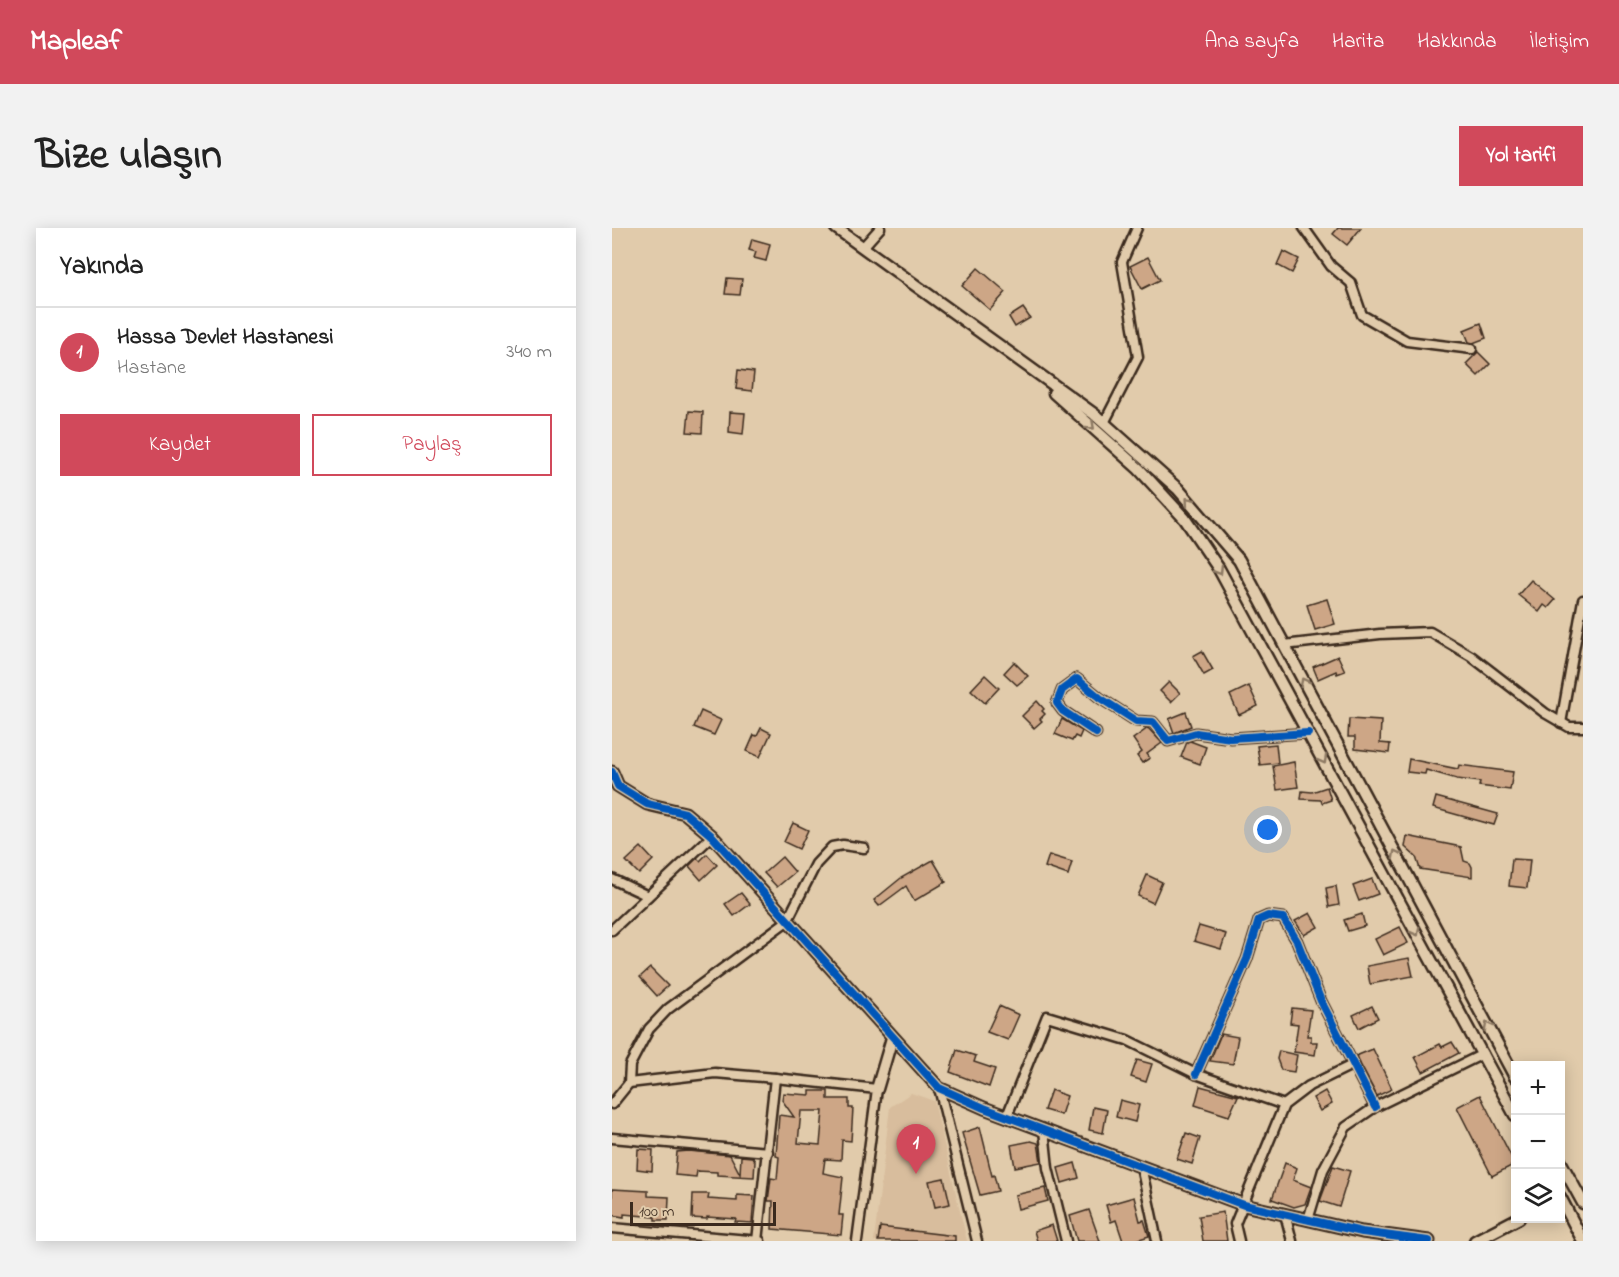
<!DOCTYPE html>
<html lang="tr">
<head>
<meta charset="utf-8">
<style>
	body { margin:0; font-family:"Indie Flower",sans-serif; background:#f2f2f2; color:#222 }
	.controls { position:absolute; right:18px; bottom:18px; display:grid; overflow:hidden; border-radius:0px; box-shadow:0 3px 15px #0003 }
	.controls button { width:54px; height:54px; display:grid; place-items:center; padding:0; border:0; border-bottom:2px solid #e0e0e0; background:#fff; color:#222; font:30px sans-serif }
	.scale { position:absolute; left:18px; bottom:15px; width:146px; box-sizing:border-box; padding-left:6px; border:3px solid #3b2a1e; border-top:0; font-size:16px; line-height:21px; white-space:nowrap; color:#3b2a1e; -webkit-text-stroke:4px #e1cbab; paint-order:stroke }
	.you { position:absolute; left:656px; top:602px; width:21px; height:21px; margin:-15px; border:4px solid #fff; border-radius:50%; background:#1a73e8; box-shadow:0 0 0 9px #1a73e833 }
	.badge { display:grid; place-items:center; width:39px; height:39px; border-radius:50%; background:#d1495b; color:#fff; font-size:20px; font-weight:700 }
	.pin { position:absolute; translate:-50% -50px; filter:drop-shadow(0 2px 3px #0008) }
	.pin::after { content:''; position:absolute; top:32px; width:21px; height:18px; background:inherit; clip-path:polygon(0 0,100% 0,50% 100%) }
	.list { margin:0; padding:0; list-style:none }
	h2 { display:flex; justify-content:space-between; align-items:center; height:78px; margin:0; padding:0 24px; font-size:26px }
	h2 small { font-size:20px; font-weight:400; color:#767676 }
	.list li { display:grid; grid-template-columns:39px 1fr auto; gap:18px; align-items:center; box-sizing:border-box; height:90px; padding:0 24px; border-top:2px solid #e0e0e0 }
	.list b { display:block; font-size:22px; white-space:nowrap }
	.list p { margin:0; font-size:20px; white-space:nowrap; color:#767676 }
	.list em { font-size:20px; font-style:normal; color:#767676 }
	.actions { display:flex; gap:12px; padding:18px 24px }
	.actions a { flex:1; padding:14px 0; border:2px solid #d1495b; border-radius:0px; text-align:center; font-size:21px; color:#d1495b }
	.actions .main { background:#d1495b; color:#fff }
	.icon { flex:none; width:33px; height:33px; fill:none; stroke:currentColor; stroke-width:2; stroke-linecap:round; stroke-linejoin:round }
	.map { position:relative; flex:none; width:971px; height:1013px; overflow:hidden; border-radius:0px }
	header { display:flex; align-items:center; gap:36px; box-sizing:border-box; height:84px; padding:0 30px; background:#d1495b; color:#fff }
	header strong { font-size:28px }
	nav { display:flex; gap:33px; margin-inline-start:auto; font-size:21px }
	.intro { display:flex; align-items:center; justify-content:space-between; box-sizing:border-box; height:144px; padding:0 36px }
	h1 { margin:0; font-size:42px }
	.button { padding:15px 27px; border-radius:0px; background:#d1495b; color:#fff; font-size:21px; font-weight:700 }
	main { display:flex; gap:36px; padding:0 36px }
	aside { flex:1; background:#fff; border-radius:0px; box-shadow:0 3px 15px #0003 }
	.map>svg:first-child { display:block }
	.built { fill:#d8bd9d }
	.building { fill:#cda686; stroke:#3b2a1e; stroke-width:1.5; fill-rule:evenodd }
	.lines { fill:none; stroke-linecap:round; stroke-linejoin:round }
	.street-casing { stroke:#3b2a1e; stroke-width:13 }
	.secondary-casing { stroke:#3b2a1e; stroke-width:15 }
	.street { stroke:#e1cbab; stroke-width:8 }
	.secondary { stroke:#e1cbab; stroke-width:10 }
	.cycleway-casing { stroke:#e1cbab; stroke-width:11 }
	.cycleway { stroke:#0057b8; stroke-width:8 }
	.oneway { stroke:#8e7a64 }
</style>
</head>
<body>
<header>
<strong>Mapleaf</strong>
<nav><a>Ana sayfa</a><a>Harita</a><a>Hakkında</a><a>İletişim</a></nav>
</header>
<div class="intro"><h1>Bize ulaşın</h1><a class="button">Yol tarifi</a></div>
<main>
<aside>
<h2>Yakında<small></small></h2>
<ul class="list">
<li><span class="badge">1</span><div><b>Hassa Devlet Hastanesi</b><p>Hastane</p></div><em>340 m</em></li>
</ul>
<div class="actions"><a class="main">Kaydet</a><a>Paylaş</a></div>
</aside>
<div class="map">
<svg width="971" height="1013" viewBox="0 0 971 1013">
	<rect width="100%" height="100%" fill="#e1cbab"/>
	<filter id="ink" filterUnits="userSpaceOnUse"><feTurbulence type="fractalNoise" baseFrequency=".0167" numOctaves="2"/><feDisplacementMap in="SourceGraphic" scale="12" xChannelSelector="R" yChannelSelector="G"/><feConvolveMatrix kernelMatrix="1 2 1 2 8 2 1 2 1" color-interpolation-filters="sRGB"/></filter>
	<g filter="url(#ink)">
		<path class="built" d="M299 865 322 873 355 1013H262L278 879Z"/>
		<g class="building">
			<path d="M726 0H749L735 17 721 6Z"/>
			<path d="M140 11 158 16 154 33 142 30 144 24 137 22Z"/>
			<path d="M671 23 687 31 680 45 665 37Z"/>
			<path d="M536 29 548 52 530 61 518 38Z"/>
			<path d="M366 40 394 64 378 82 350 58Z"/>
			<path d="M115 50 130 51 128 67 113 66Z"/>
			<path d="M411 80 418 90 403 99 397 89Z"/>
			<path d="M869 95 874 110 861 115 857 114 852 102Z"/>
			<path d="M866 124 878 136 866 148 854 136Z"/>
			<path d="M126 142 142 144 140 163 124 161Z"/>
			<path d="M77 183 91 184 90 205 75 204Z"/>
			<path d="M118 184 133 185 131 206 117 204Z"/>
			<path d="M919 352 943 372 936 380 932 377 927 384 906 367Z"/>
			<path d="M715 371 723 396 703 402 695 377Z"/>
			<path d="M590 423 601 442 592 447 581 428Z"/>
			<path d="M726 428 733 443 725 446 724 443 706 451 701 439Z"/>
			<path d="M402 434 416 448 405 457 392 445Z"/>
			<path d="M373 447 387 460 373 475 359 462Z"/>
			<path d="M557 454 568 465 559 474 548 463Z"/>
			<path d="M637 458 646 478 627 487 618 467Z"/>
			<path d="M425 473 432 481 430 483 433 486 428 491 430 493 422 500 410 488Z"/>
			<path d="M89 483 109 492 102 507 82 499Z"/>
			<path d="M574 484 579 498 562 505 557 491Z"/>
			<path d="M450 491 470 503 467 510 463 508 460 513 443 506Z"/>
			<path d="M737 491 769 493 768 515 778 516 777 525 743 521V509H736Z"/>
			<path d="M149 500 159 505 148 529 135 523 142 507 145 508Z"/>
			<path d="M536 500 550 515 535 526 538 530 530 535 525 528 530 524 521 511Z"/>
			<path d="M578 513 594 519 588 536 569 529 575 514Z"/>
			<path d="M664 516 666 535 648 537 645 518Z"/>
			<path d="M797 531 846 541 847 537 901 544 898 562 867 558 868 554 845 551 814 542 813 546 795 544Z"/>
			<path d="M682 534 686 559 665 562 661 538Z"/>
			<path d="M715 559 719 572 710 575 709 572 689 571 690 563 700 564Z"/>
			<path d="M824 569 886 586 882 597 821 580Z"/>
			<path d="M181 595 196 602 187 621 172 614Z"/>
			<path d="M795 608 849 619 852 633 858 635 860 639V649L808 641 804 629 793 619Z"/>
			<path d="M29 619 41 632 27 646 14 633Z"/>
			<path d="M95 626 105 637 89 652 77 638 85 630 88 633Z"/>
			<path d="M437 627 460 634 456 647 433 639Z"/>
			<path d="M170 629 183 644 165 659 152 645Z"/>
			<path d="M900 631 918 632 915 660 897 658Z"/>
			<path d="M321 632 334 654 302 673 294 658 267 678 262 672 289 650Z"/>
			<path d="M535 647 550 654 541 675 526 668Z"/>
			<path d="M760 651 766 666 747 673 741 658Z"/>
			<path d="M724 658 727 677 717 679 714 660Z"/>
			<path d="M129 665 138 676 122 688 113 676Z"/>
			<path d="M698 685 706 699 692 707 683 693Z"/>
			<path d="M750 686 753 698 736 703 732 692Z"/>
			<path d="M587 698 614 706 609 721 582 713Z"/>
			<path d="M788 699 796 715 771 727 763 711Z"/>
			<path d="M797 730 801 748 758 756 755 738Z"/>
			<path d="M38 740 56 758 45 768 28 749Z"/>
			<path d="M387 778 407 787 396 812 375 804Z"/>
			<path d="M760 778 766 790 747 800 741 787Z"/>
			<path d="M680 780 699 782 695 808H699V814H705L703 827 682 824 686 796 678 795Z"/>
			<path d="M609 806 626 809 621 836 598 833Z"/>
			<path d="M840 814 847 825 811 844 803 829 828 816 830 819Z"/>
			<path d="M761 821 780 861 765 868 744 828Z"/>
			<path d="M345 822 364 828 362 834 383 841 377 859 338 844Z"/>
			<path d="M667 823 685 827 682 844 669 842 665 831Z"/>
			<path d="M525 832 540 836 534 854 519 849Z"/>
			<path d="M588 858 626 868 617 888 583 877Z"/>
			<path d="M439 862 455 868 449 887 432 882Z"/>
			<path d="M198 863H216V871H237V880H241L239 913 230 912 229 932 213 931 211 945 231 949 227 987H231L229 1007 160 1001 161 973H156L159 950 165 951 167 929 164 928 167 887 182 889 170 872 171 865 198 867ZM189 883H211L208 917 186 915Z"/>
			<path d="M713 863 720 876 708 883 701 870Z"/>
			<path d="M868 867 903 936 880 948 845 879Z"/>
			<path d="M508 872 527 877 523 894 504 889Z"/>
			<path d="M481 879 495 882 491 905 477 902Z"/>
			<path d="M368 899 380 948 382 947 386 963 368 967 350 905Z"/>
			<path d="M574 905 588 910 580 936 565 931Z"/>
			<path d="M419 913 426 915 429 934 403 939 399 917Z"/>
			<path d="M26 921 41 922 40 943 25 941Z"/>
			<path d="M77 923 118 927 128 946 129 928 140 929 143 933 142 949 105 947V944L85 943 84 949 63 947 65 924Z"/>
			<path d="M463 935 467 950 450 955 446 940Z"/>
			<path d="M673 935 685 940 681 952 699 959 693 976 682 979 660 971Z"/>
			<path d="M721 938 738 943 727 979 708 973Z"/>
			<path d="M332 950 338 976 323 979 317 953Z"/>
			<path d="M433 960 436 973 406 981 403 967Z"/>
			<path d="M0 961 36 963V968L57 969 56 992H43V989L12 986V989L0 987Z"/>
			<path d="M81 966H97L96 971 125 973V967L142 968 140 995 123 994 124 991 95 989V991L80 990Z"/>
			<path d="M522 969 528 993 532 992 537 1008 521 1013H511L504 992 499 994 494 977Z"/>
			<path d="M477 982 488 1013H465L458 988Z"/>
			<path d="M611 984 615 1013H591L587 988Z"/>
			<path d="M440 997 445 1013H425L422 1003Z"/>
			<path d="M268 999 343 1008V1013H266Z"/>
		</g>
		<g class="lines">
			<g class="street-casing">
				<g id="street">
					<path d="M692 0 719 38 739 55 750 87 795 113 860 121"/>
					<path d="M251 19 268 0"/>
					<path d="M492 195 526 129 510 34 525 0"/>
					<path d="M672 417 768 406 818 404 859 428 933 485 957 499H971"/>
					<path d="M949 495 971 372"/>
					<path d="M484 505 451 483 445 475 450 462 465 451 488 470 524 493 541 494 556 513 584 505 619 510 696 505"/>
					<path d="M0 651 36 668"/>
					<path d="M0 702 100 608"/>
					<path d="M584 846 635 731 647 692 656 688 671 690 685 713 709 773 763 879"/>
					<path d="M17 855 103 845 163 850"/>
					<path d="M327 860 365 1013"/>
					<path d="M0 876 17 855 18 837 37 801 56 781 175 693 204 636 220 619 231 617 252 620"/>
					<path d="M395 888 435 788 515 812 584 846 672 877"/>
					<path d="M432 902 436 940 454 1013"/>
					<path d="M0 910 156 924"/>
					<path d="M529 938 545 1013"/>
					<path d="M673 986 680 1013"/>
					<path d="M696 992 711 942 734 899 763 879 871 826"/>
					<path d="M0 1000 148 1013"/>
					<path d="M145 1013 163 850 265 861 245 1013"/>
					<path d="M627 1013 623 996 672 877 697 858 742 836"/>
				</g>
			</g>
			<g class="secondary-casing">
				<g id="secondary">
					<path d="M224 0 482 186 566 261 627 332 903 849"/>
					<path d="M442 165 527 241 573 291 607 341 903 887"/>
					<path d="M0 544 6 558 35 576 73 585 100 608 327 860 372 880 632 977 750 1004 817 1013"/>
					<path d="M265 861 280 810"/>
					<path d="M948 933 971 975"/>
					<path d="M948 969 971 1013"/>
					<path d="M863 1013 907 990"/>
				</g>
			</g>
			<use href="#street" class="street"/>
			<use href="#secondary" class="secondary"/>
			<g class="cycleway-casing">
				<g id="cycleway">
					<path d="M484 505 451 483 445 475 450 462 465 451 488 470 524 493 541 494 556 513 584 505 619 510 696 505"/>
					<path d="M0 544 6 558 35 576 73 585 100 608 327 860 372 880 632 977 750 1004 817 1013"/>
					<path d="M584 846 635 731 647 692 656 688 671 690 685 713 709 773 763 879"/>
				</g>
			</g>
			<use href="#cycleway" class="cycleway"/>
		</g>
		<defs><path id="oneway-chevron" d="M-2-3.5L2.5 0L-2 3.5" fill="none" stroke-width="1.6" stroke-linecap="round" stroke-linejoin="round" transform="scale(1.5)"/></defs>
		<g class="oneway">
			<use href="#oneway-chevron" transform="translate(479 198) rotate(42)"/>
			<use href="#oneway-chevron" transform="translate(577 273) rotate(-130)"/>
			<use href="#oneway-chevron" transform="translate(607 343) rotate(59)"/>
			<use href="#oneway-chevron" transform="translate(692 454) rotate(-118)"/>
			<use href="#oneway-chevron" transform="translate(711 532) rotate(61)"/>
			<use href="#oneway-chevron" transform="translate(784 626) rotate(-118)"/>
			<use href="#oneway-chevron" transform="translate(804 704) rotate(61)"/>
			<use href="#oneway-chevron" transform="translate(876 798) rotate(-118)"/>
		</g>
	</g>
</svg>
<div class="controls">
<button>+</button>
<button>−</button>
<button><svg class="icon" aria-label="layers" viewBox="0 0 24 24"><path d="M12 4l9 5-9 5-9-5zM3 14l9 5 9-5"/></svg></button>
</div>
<div class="scale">100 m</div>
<div class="you"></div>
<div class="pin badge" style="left:304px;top:946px">1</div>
</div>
</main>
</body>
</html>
